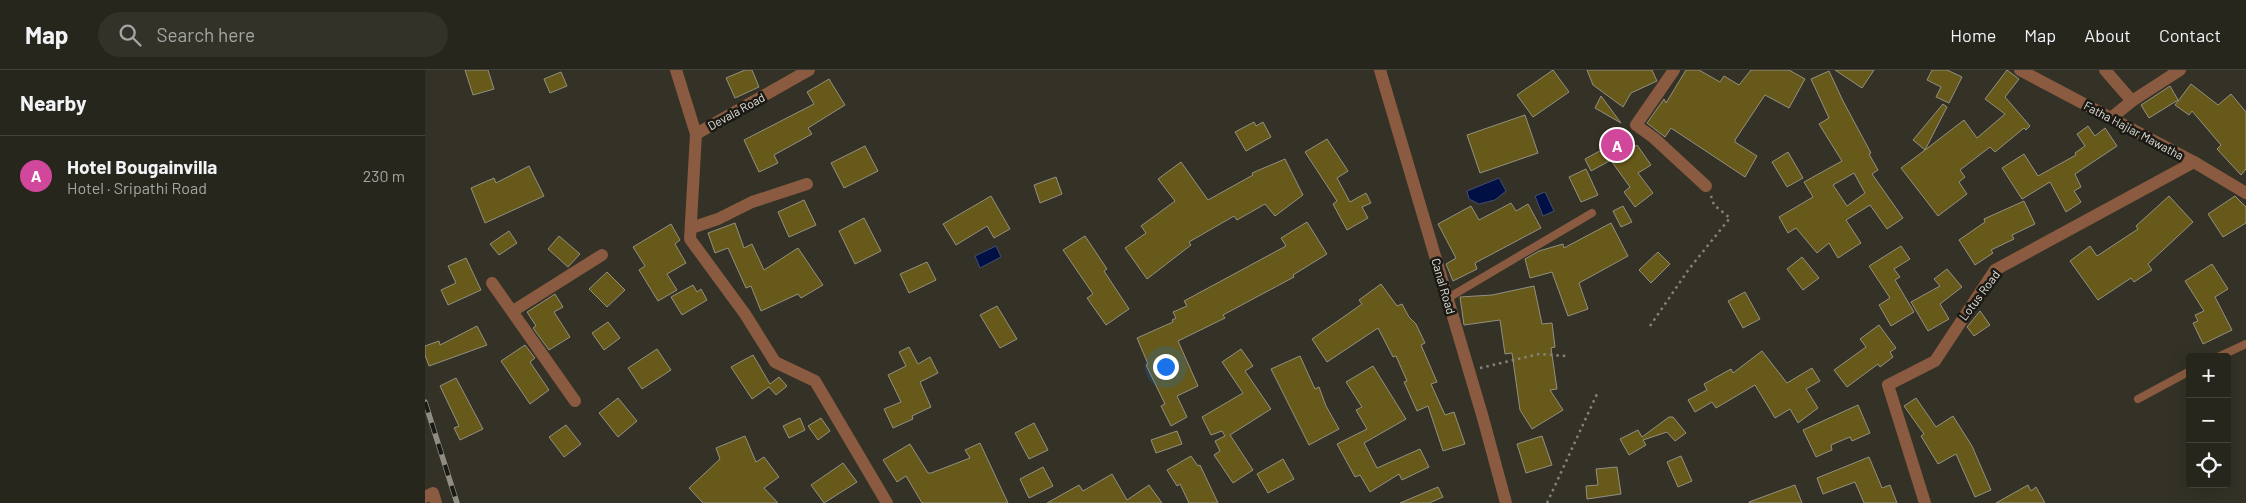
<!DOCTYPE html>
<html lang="en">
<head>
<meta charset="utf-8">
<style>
	body { margin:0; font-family:Barlow,sans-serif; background:#333229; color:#f1f3f6 }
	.controls { position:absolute; right:15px; bottom:15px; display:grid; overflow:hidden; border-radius:5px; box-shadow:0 5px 20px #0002 }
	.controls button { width:45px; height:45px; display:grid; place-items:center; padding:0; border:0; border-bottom:1px solid #43433b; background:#27261c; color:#f1f3f6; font:25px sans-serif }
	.you { position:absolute; left:740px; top:296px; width:18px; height:18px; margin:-12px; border:4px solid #fff; border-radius:50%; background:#1a73e8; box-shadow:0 0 0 8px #1a73e833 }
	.badge { display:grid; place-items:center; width:32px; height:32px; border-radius:50%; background:#d93025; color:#fff; font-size:16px; font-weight:700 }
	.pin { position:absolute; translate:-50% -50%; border:2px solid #fff; box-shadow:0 1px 5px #0006 }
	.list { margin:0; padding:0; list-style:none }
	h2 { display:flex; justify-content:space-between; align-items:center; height:65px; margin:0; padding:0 20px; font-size:21px }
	h2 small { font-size:16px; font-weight:400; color:#a4a5a3 }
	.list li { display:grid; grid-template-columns:32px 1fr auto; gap:15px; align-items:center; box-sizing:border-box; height:80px; padding:0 20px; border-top:1px solid #43433b }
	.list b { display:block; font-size:19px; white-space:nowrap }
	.list p { margin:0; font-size:16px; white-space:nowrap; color:#a4a5a3 }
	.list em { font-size:16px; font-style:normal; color:#a4a5a3 }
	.icon { flex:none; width:28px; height:28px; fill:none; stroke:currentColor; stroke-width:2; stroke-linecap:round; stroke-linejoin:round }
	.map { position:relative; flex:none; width:1821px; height:433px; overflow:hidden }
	header { display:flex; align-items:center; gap:30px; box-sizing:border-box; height:70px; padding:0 25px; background:#27261c; border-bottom:1px solid #43433b }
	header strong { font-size:24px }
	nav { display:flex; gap:28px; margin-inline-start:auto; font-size:18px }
	.search { width:350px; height:45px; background:#333229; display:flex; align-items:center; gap:12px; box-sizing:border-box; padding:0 18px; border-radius:28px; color:#a4a5a3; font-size:19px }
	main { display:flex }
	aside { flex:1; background:#27261c }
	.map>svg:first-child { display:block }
	.water { fill:#001045; stroke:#444e71 }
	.building { fill:#66591a; stroke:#939082; fill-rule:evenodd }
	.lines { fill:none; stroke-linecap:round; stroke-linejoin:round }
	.path { stroke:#858378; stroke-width:2.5; stroke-dasharray:2.5 4; stroke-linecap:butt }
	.service { stroke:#8a5b40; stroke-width:8 }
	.minor { stroke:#8a5b40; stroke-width:12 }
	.tertiary { stroke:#8a5b40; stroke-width:12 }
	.rail-casing { stroke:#8f8d83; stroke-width:5.5 }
	.rail { stroke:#1a1914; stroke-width:4; stroke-dasharray:11; stroke-linecap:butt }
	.labels { text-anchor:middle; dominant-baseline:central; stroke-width:5; stroke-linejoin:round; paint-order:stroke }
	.street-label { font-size:12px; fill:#e1dfd7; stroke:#1a1914 }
</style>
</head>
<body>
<header>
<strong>Map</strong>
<div class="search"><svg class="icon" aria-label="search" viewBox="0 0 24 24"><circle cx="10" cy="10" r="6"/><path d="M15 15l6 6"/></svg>Search here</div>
<nav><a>Home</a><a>Map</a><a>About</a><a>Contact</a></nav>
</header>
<main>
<aside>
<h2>Nearby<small></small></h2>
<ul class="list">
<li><span class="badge" style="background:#d1479c">A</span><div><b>Hotel Bougainvilla</b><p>Hotel · Sripathi Road</p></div><em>230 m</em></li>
</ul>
</aside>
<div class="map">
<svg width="1821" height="433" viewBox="0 0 1821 433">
	<rect width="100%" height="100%" fill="#343226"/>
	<g class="water">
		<path d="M1074 108 1081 121 1070 130 1054 134 1044 129 1042 121Z"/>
		<path d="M1120 122 1129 141 1118 146 1110 126Z"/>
		<path d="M571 176 576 187 555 198 550 186Z"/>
	</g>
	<g class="building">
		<path d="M40 0H63L69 19 48 25Z"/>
		<path d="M320 0H327L334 17 310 28 301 8Z"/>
		<path d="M1128 0 1144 22 1108 47 1092 25Z"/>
		<path d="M1162 0H1227L1232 11 1206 23 1198 37 1168 15Z"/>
		<path d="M1261 0H1274L1295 12 1299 6 1314 15 1326 0H1364L1380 9 1364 38 1340 25 1310 70V72L1332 86 1320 107 1246 58 1240 67 1222 53 1239 29 1241 33Z"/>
		<path d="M1410 0H1449L1437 18Z"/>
		<path d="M1507 0H1522L1537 7 1524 33 1511 27 1516 17 1502 10Z"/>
		<path d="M1582 0 1594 9 1580 27 1605 56 1601 60 1599 58 1570 82 1565 77 1535 100 1540 107 1534 112 1542 124 1513 146 1476 98 1500 80 1488 70 1518 34 1522 37 1500 80 1539 50 1552 68 1580 44 1560 29Z"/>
		<path d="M1404 1 1418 31 1446 83 1444 84 1453 100 1447 104 1478 148 1462 159 1445 135 1421 150 1436 173 1413 188 1404 173 1392 183 1371 158 1363 163 1354 147 1388 127 1379 112 1417 91 1394 54 1404 48 1386 9ZM1429 103 1440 123 1422 136 1408 115Z"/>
		<path d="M136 2 142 16 125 23 119 9Z"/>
		<path d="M404 9 420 35 383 58 387 64 349 85 353 93 334 102 319 70 389 34 382 22Z"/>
		<path d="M1766 14 1793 35 1806 24 1821 42V99L1816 105 1792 79 1796 75 1767 41 1764 45 1750 35Z"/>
		<path d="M1745 16 1753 30 1724 48 1716 35Z"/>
		<path d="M1176 26 1196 53 1170 38Z"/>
		<path d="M1100 45 1113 83 1055 103 1042 65Z"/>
		<path d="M829 52 831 56 838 52 846 67 821 81 810 62Z"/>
		<path d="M1663 56 1670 66 1680 58 1692 76 1650 104 1656 117 1649 121 1656 132 1641 142 1625 112 1597 129 1577 98 1599 84 1613 106 1651 85 1650 83 1660 76 1652 64Z"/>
		<path d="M902 69 923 101 912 108 925 132 941 123 946 133 937 137 943 148 922 160 908 134 912 131 880 82Z"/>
		<path d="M1212 75 1226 95 1213 103 1228 123 1210 137 1199 122 1205 117 1187 92Z"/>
		<path d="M440 76 453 101 419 118 406 93Z"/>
		<path d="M1182 77 1188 89 1166 101 1160 89Z"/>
		<path d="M1363 82 1378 108 1362 117 1347 92Z"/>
		<path d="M860 89 878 125 850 146 840 134 812 150 809 146 764 172 766 175 722 209 700 178 721 163 716 156 750 131 733 109 756 92 783 130 828 105 827 103Z"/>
		<path d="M104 96 119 126 60 153 46 118 69 108 71 113Z"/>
		<path d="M1161 99 1173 125 1156 132 1144 107Z"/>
		<path d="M631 107 637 124 615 133 609 115Z"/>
		<path d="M566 126 585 159 569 168 562 156 531 175 518 154Z"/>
		<path d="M1744 126 1768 152 1723 194 1727 200 1709 212 1706 208 1673 230 1645 191 1665 176 1672 186 1713 159 1711 156Z"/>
		<path d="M1810 126 1821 137V153L1798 167 1783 144Z"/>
		<path d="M379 130 391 155 364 167 353 142Z"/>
		<path d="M1599 131 1610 154 1587 165 1589 169 1566 180 1568 183 1550 195 1534 170 1560 152 1559 149Z"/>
		<path d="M1086 133 1091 141 1103 134 1116 158 1050 193 1052 199 1028 211 1021 194 1031 188 1013 154 1046 136 1054 150Z"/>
		<path d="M1198 136 1207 152 1196 157 1188 141Z"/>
		<path d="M439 148 456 181 430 194 414 161Z"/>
		<path d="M882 152 902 184 868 205 869 207 798 245 800 248 753 271 773 316 752 326 762 347 746 356 736 336 740 334 721 295 723 294 712 268 748 252 747 250 751 248 748 242 762 236 759 231 861 176 856 168Z"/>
		<path d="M310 153 319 178 327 174 339 200 373 178 398 215 376 228 373 224 336 241 326 216 321 218 303 178 290 183 283 163Z"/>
		<path d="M1186 153 1203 186 1154 213 1163 239 1143 246 1127 202 1105 208 1100 189 1114 181 1138 174 1139 178Z"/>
		<path d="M246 154 255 170 250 174 261 193 242 204 252 220 233 231 214 200 220 196 208 177Z"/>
		<path d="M84 161 92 173 74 185 65 174Z"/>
		<path d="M134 166 155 184 143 197 123 179Z"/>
		<path d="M660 166 682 199 679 201 704 239 681 255 662 228 668 224 638 180Z"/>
		<path d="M1476 176 1485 189 1469 199 1475 207 1470 210 1489 242 1466 256 1454 235 1465 228 1444 196Z"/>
		<path d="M1233 182 1245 194 1226 213 1214 200Z"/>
		<path d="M1377 187 1394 208 1378 220 1362 199Z"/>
		<path d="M41 188 56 220 23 235 16 220 31 213 23 196Z"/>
		<path d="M502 192 511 210 484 223 475 204Z"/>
		<path d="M1787 194 1803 219 1790 227 1807 260 1778 274 1768 253 1773 251 1770 245 1779 241 1760 211Z"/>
		<path d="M1522 199 1537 217 1515 234 1524 249 1503 261 1486 232 1515 216 1509 209Z"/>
		<path d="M182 202 200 220 182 237 164 219Z"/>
		<path d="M956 214 972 236 977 234 984 247 991 254 1000 273 996 275 1012 312 1006 314 1020 345 1029 342 1040 374 1018 381 1003 336 992 341 979 312 982 311 971 286 968 287 953 258 902 292 887 269 937 234 934 230Z"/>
		<path d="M268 215 272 222 276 219 282 230 257 245 246 227Z"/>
		<path d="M1109 216 1117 254 1127 253 1130 277 1126 278 1132 319 1125 320 1138 340 1107 359 1095 340 1087 283 1080 284 1075 250 1039 255 1035 227 1067 225Z"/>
		<path d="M1320 222 1335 249 1318 258 1303 231Z"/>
		<path d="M130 224 138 237 129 242 145 267 124 280 108 258 111 256 102 242Z"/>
		<path d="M572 236 592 269 575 278 555 245Z"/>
		<path d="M1555 241 1565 255 1549 266 1542 257Z"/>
		<path d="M183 252 195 268 179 280 167 263Z"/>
		<path d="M1454 255 1471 278 1465 282 1468 287 1455 297 1453 294 1422 317 1409 300 1441 277 1435 269Z"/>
		<path d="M52 256 62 275 4 296 0 285V276L14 271 15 275Z"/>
		<path d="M100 275 110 288 105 292 124 320 105 334 76 291Z"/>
		<path d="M484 277 493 294 505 287 513 303 495 312 506 337 487 346 488 349 468 358 459 339 476 332 463 305 481 296 474 282Z"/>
		<path d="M232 279 246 300 217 319 203 298Z"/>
		<path d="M816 279 828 296 820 301 846 339 805 365 828 400 808 413 789 385 795 381 790 371 800 366 797 361 786 365 777 347 818 323 797 292Z"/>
		<path d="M1337 281 1362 313 1387 298 1395 311 1381 319 1393 338 1373 353 1365 339 1350 348 1330 315 1291 338 1287 332 1270 342 1263 330 1282 320 1279 314 1306 299 1308 303Z"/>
		<path d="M328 285 345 314 354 307 362 316 351 325 344 317 327 329 306 297Z"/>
		<path d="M875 286 890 319 894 317 901 336 914 359 884 375 846 299Z"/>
		<path d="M948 296 981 349 939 373 952 398 995 379 1004 397 977 410 974 404 945 422 935 405 930 407 912 374 942 359 931 340 937 337 921 312Z"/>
		<path d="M31 308 58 359 35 370 29 358 34 356 15 316Z"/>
		<path d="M193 328 212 351 193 367 174 343Z"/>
		<path d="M1491 328 1511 357 1528 346 1547 376 1566 420 1550 427 1531 384 1513 394 1496 366 1499 364 1479 336Z"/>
		<path d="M1433 335 1445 363 1427 371 1425 367 1406 375 1407 380 1391 387 1378 360Z"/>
		<path d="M1244 347H1248L1261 363 1250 371 1242 362 1218 370 1221 375 1204 385 1195 369 1213 360 1217 367Z"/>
		<path d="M375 348 380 360 364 368 358 356Z"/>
		<path d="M396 348 405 361 393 370 383 356Z"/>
		<path d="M609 353 623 380 604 389 590 363Z"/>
		<path d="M141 355 156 374 139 387 124 367Z"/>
		<path d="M752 361 757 374 731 383 726 370Z"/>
		<path d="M320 366 331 392 339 387 354 407 339 418 353 433H278L264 418 295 389 291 378Z"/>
		<path d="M1117 366 1127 395 1101 403 1092 374Z"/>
		<path d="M555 373 583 433H497L481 406 472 412 458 390 485 374 503 403H506L545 388 540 380Z"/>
		<path d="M766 386 773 396 775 395 793 433H764L755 414 752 416 742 400Z"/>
		<path d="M1256 386 1267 411 1253 417 1242 392Z"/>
		<path d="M1444 387 1457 418 1465 415 1472 433H1439L1430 412 1398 424 1392 408Z"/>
		<path d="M858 389 869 409 843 423 832 404Z"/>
		<path d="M418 393 432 412 399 433 386 415Z"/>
		<path d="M618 397 628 416 604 428 595 409Z"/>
		<path d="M1192 397 1196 424 1162 429 1161 416 1173 415 1171 399Z"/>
		<path d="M687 404 702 430 724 415 737 433H622L654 415 658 421Z"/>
		<path d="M1370 415 1377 433H1324V432Z"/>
		<path d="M1603 415 1606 421 1611 417 1620 433H1571Z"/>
		<path d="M1013 417 1018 427 1004 433H975Z"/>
	</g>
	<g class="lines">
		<g class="path">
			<path d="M1225 256 1264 199 1305 148 1289 135 1286 126"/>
			<path d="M1055 298 1114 284 1141 286"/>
			<path d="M1122 433 1172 324"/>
		</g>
		<g class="service">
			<path d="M1023 228 1167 143"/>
			<path d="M1793 287 1821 274"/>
			<path d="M1713 329 1765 301"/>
		</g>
		<g class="minor">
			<path d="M251 0 271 64 384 0"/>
			<path d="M955 0 1058 348 1081 433"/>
			<path d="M1249 0 1211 55 1229 68 1281 116"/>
			<path d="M1680 0 1707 31"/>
			<path d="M1686 48 1707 31 1755 0"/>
			<path d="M271 64 265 169 320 244 350 292 390 311 462 433"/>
			<path d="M266 158 293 149 327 132 382 114"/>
			<path d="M67 213 150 331"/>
			<path d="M88 241 177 185"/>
			<path d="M0 427 8 423 11 433"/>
			<path d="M1500 433 1463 315 1510 291 1570 200 1769 92"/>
		</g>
		<path class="tertiary" d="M1595 0 1769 92 1821 123"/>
		<g class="rail-casing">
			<path id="rail" d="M0 332 32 433"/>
		</g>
		<use href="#rail" class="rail"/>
	</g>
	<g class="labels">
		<g class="street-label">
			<text transform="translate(311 41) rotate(-29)">Devala Road</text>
			<text transform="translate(1709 60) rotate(28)">Fatha Hajiar Mawatha</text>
			<text transform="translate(1019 216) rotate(74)">Canal Road</text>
			<text transform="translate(1554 225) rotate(-53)">Lotus Road</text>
		</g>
	</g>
</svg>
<div class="controls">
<button>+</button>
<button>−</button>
<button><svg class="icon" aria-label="locate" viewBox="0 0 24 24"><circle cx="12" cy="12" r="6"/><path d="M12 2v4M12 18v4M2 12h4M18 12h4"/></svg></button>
</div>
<div class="you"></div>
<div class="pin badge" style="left:1192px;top:75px;background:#d1479c">A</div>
</div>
</main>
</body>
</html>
